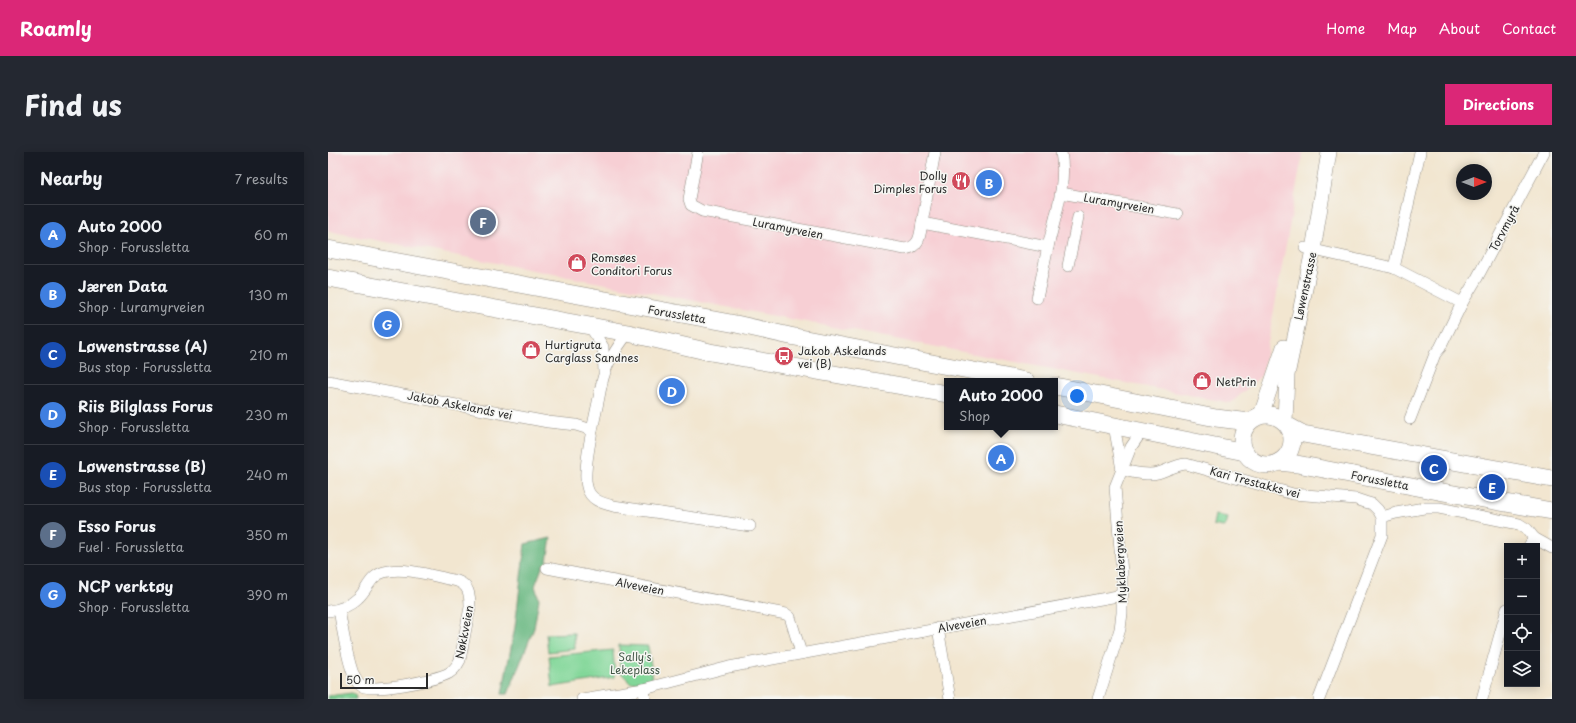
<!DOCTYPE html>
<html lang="en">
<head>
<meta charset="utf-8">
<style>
	body { margin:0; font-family:"Playpen Sans",sans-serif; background:#242831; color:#f1f3f6 }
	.controls { position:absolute; right:12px; bottom:12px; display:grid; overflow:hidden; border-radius:0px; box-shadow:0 2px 10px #0003 }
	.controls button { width:36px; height:36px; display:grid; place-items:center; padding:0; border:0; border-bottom:1px solid #363941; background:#171b24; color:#f1f3f6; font:20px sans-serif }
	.compass { position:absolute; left:1128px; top:12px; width:36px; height:36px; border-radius:50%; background:#171b24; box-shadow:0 2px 10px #0003; rotate:90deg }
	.scale { position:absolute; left:12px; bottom:10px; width:88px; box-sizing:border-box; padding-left:4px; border:2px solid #2b2b2b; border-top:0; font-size:11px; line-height:14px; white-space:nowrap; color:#2b2b2b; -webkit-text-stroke:3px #f6f6f2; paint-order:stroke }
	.you { position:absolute; left:749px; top:244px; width:14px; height:14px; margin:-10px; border:3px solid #fff; border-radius:50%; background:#1a73e8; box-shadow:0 0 0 6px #1a73e833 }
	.badge { display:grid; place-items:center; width:26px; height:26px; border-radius:50%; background:#db2777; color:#fff; font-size:13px; font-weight:700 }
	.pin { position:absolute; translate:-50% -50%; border:2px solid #fff; box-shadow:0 1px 4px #0006 }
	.popup { position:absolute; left:616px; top:226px; width:114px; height:52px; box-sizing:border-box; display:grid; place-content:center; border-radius:0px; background:#171b24; filter:drop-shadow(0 1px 3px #0005); font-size:13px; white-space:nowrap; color:#9ea1a6 }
	.popup b { font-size:15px; color:#f1f3f6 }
	.popup::after { content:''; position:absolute; left:50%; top:100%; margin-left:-8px; border:8px solid transparent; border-top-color:#171b24 }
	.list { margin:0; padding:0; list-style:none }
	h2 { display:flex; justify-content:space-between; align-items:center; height:52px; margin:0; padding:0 16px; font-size:17px }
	h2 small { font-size:13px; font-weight:400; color:#9ea1a6 }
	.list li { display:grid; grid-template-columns:26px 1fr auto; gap:12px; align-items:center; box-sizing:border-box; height:60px; padding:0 16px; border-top:1px solid #363941 }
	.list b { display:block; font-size:15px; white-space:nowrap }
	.list p { margin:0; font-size:13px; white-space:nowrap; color:#9ea1a6 }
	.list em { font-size:13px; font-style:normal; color:#9ea1a6 }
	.icon { flex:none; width:22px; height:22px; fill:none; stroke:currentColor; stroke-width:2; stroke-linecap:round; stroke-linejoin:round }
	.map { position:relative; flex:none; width:1224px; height:547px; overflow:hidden; border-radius:0px }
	header { display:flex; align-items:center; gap:24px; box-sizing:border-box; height:56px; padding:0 20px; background:#db2777; color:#fff }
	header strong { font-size:19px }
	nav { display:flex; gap:22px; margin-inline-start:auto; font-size:14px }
	.intro { display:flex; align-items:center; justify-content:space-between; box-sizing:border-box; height:96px; padding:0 24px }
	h1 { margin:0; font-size:28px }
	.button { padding:10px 18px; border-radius:0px; background:#db2777; color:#fff; font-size:14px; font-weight:700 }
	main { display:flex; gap:24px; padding:0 24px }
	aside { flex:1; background:#171b24; border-radius:0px; box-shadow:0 2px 10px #0003 }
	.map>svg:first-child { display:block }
	.built { fill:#f7cfd4 }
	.green { fill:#82d799; stroke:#568162 }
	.forest { fill:#69b881; stroke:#4a7256 }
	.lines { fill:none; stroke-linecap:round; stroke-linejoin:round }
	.street-casing { stroke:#8e887e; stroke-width:12 }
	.secondary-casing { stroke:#8e887e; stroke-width:16 }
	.primary-casing { stroke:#8e887e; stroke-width:18 }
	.street { stroke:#fff; stroke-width:11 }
	.secondary { stroke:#fff; stroke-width:15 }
	.primary { stroke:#fff; stroke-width:17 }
	.labels { text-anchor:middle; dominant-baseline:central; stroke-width:3; stroke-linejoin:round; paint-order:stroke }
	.poi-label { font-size:11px; fill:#2b2b2b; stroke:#f6f6f2; text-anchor:start }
	.street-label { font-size:11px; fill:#2b2b2b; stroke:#f6f6f2 }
	.park-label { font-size:11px; fill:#415646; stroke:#f6f6f2 }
</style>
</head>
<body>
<header>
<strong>Roamly</strong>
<nav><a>Home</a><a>Map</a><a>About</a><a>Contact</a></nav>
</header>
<div class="intro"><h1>Find us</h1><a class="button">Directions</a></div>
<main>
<aside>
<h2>Nearby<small>7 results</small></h2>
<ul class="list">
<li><span class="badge" style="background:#3f7fe0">A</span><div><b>Auto 2000</b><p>Shop · Forussletta</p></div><em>60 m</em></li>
<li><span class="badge" style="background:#3f7fe0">B</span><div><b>Jæren Data</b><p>Shop · Luramyrveien</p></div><em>130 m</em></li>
<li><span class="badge" style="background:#1a4fb4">C</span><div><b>Løwenstrasse (A)</b><p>Bus stop · Forussletta</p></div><em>210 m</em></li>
<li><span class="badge" style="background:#3f7fe0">D</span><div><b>Riis Bilglass Forus</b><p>Shop · Forussletta</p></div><em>230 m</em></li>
<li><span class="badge" style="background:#1a4fb4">E</span><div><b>Løwenstrasse (B)</b><p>Bus stop · Forussletta</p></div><em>240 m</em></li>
<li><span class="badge" style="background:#5c6f8a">F</span><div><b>Esso Forus</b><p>Fuel · Forussletta</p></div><em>350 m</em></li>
<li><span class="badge" style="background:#3f7fe0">G</span><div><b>NCP verktøy</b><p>Shop · Forussletta</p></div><em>390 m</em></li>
</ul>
</aside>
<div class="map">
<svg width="1224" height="547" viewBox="0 0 1224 547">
	<rect width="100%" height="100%" fill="#f6f6f2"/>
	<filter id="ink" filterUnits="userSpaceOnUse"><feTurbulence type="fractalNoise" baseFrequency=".025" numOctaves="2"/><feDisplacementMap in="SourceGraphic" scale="8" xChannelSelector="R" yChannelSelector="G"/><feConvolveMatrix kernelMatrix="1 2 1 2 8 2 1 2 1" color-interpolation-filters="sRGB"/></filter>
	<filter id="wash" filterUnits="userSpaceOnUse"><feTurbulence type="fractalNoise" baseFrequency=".012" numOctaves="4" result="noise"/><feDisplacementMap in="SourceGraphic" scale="16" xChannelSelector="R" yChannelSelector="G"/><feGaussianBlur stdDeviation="0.9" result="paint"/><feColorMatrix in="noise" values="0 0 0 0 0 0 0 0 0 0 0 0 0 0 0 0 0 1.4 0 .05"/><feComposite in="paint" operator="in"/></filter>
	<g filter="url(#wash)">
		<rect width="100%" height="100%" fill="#f2e6d0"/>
		<path class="built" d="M0 0H975L934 223 903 251 0 79Z"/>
		<g class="green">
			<path d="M887 363 900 365 898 373 895 375 885 373Z"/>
			<path d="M246 481 247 497 220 500 218 482Z"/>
			<path d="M291 493 320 494 325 527 303 531 292 520Z"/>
			<path d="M285 498 287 525 224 535 221 504Z"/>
			<path d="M24 541 27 543 28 547H0V544Z"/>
		</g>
		<path class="forest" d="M223 386 219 409 215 413 207 434 211 447 206 476 180 542H174L187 475 197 392Z"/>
	</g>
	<g filter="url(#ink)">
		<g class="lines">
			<g class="street-casing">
				<g id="street">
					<path d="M370 0 361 47 363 53 374 59 577 97C592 95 592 83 594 71"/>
					<path d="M607 0 594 71 720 95"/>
					<path d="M733 41 849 62"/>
					<path d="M977 96 1066 116 1134 151"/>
					<path d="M740 114 750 65"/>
					<path d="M1066 116 1092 0"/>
					<path d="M709 146C713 129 716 112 720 95 727 64 739 32 733 0"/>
					<path d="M262 174 275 195 276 220"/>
					<path d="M300 181C290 194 280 208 276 223 273 232 272 241 270 250 266 270 254 318 259 335 262 348 274 351 285 354L422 374"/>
					<path d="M0 229 220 270 248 273 264 278"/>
					<path d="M1082 267 1107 202 1112 196 1134 151 1149 126 1216 0"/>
					<path d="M786 273 794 318"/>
					<path d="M794 318C806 320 818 324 830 321 840 318 847 313 858 312L965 342 1028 347 1037 350 1044 352 1050 358 1054 365V383L991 547"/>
					<path d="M1054 365 1068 361 1096 356H1111L1191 372 1199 377 1206 386"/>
					<path d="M1201 394 1206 386 1224 396"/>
					<path d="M219 416 458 462 462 465 473 501"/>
					<path d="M0 459C11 458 22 454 30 446 40 437 42 424 56 420 76 414 109 425 129 429 141 433 142 443 142 455L132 508C129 514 126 518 121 521 109 528 41 542 32 533 21 525 14 473 11 458"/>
					<path d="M610 476 622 547"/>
					<path d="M316 537 317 547"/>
					<path d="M254 547 316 537 401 515 795 443"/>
					<path d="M770 547 792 477 794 461V422L787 335 803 295 814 279"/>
					<path d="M1154 547 1179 457"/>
				</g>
			</g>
			<g class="secondary-casing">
				<g id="secondary">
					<path d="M933 263 956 195"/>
					<path d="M957 269 959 223 985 98 1001 0"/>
				</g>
			</g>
			<g class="primary-casing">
				<g id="primary">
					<path d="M0 97 408 172 462 184 698 229"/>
					<path d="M0 126 300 181 382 200 619 242"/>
					<path d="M727 234 888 266 921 270"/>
					<path d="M727 262 917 300"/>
					<circle cx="939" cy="288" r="25"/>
					<path d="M962 275 975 282 1224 327"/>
					<path d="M951 310 969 312 1115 340 1224 359"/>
				</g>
			</g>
			<use href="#street" class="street"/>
			<use href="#secondary" class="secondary"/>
			<use href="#primary" class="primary"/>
		</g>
	</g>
	<defs>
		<g id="restaurant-disc" transform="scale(1)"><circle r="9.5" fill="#d1495b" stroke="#f6f6f2"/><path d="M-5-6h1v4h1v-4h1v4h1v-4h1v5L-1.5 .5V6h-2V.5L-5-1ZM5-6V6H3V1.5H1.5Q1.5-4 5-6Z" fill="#fff"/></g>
		<g id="shop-disc" transform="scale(1)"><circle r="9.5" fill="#d1495b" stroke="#f6f6f2"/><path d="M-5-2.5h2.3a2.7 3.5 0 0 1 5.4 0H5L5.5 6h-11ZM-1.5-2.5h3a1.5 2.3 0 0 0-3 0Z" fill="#fff"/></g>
		<g id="bus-disc" transform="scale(1)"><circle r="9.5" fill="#d1495b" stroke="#f6f6f2"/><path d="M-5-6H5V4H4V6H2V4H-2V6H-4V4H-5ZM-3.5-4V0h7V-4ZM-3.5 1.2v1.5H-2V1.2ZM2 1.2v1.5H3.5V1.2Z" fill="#fff"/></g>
	</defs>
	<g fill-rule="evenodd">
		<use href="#restaurant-disc" x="633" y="29"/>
		<use href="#shop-disc" x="249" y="111"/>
		<use href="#shop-disc" x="203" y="198"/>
		<use href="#bus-disc" x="456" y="204"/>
		<use href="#shop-disc" x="874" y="229"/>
	</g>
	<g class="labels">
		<g class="poi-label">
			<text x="619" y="23" text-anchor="end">Dolly<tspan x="619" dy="13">Dimples Forus</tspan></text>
			<text x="263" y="105">Romsøes<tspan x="263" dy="13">Conditori Forus</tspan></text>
			<text x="217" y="192">Hurtigruta<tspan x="217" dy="13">Carglass Sandnes</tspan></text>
			<text x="470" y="198">Jakob Askelands<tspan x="470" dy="13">vei (B)</tspan></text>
			<text x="888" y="229">NetPrin</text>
		</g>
		<g class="street-label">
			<text transform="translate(791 51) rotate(10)">Luramyrveien</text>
			<text transform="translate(460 76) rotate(11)">Luramyrveien</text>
			<text transform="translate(1176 76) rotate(-62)">Torvmyrå</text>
			<text transform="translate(977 134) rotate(-78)">Løwenstrasse</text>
			<text transform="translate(349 162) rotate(10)">Forussletta</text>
			<text transform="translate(132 253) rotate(11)">Jakob Askelands vei</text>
			<text transform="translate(1052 328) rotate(11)">Forussletta</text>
			<text transform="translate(927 330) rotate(15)">Kari Trestakks vei</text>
			<text transform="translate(792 410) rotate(-93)">Myklabergveien</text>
			<text transform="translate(312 434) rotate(11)">Alveveien</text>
			<text transform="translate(634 472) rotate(-10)">Alveveien</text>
			<text transform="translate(136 480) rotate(-79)">Nøkkveien</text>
		</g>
		<g class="park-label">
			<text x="307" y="504">Sally's<tspan x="307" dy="13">Lekeplass</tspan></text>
		</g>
	</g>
</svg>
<div class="controls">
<button>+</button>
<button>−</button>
<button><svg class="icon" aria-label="locate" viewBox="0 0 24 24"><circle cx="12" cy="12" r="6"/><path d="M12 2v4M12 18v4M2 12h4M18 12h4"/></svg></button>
<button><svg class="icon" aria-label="layers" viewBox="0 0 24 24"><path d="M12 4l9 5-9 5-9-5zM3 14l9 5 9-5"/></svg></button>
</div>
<svg class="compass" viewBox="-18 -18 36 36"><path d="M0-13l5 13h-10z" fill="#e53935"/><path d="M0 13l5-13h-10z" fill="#9ea1a6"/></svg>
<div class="scale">50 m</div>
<div class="you"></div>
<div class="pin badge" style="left:673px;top:306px;background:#3f7fe0">A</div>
<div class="popup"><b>Auto 2000</b>Shop</div>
<div class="pin badge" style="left:661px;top:31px;background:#3f7fe0">B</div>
<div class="pin badge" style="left:1106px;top:316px;background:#1a4fb4">C</div>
<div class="pin badge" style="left:344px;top:239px;background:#3f7fe0">D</div>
<div class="pin badge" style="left:1164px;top:335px;background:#1a4fb4">E</div>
<div class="pin badge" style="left:155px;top:70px;background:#5c6f8a">F</div>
<div class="pin badge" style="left:59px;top:172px;background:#3f7fe0">G</div>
</div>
</main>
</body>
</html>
